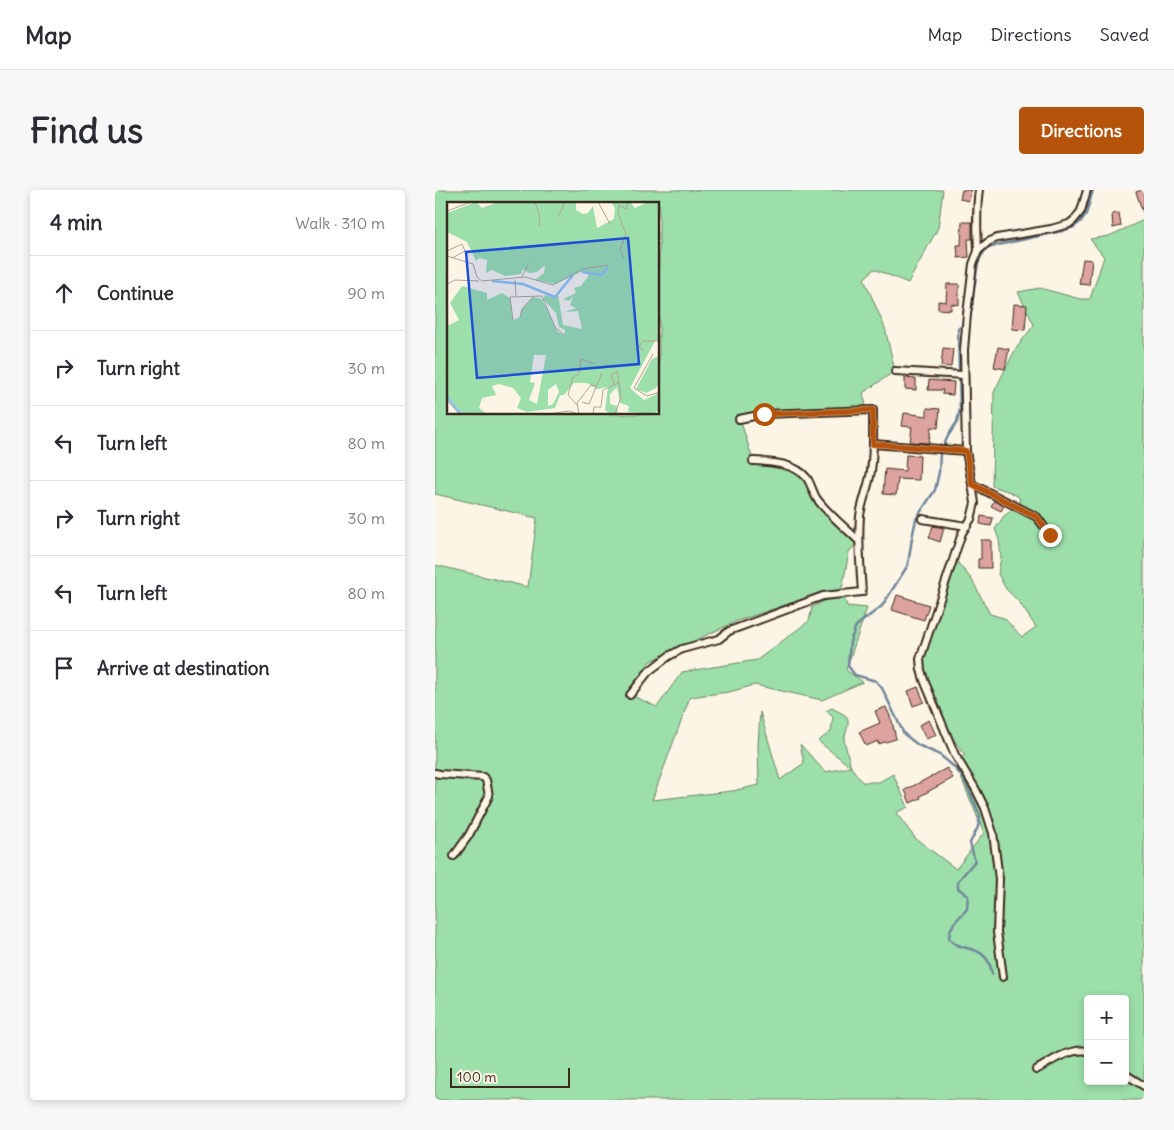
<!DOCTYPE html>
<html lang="en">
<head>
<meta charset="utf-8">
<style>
	body { margin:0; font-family:Delius,sans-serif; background:#f7f7f7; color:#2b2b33 }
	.controls { position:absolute; right:15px; bottom:15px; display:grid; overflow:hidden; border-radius:5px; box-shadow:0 2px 8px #0003 }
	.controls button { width:45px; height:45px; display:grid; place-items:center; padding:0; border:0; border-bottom:1px solid #e1e1e2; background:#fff; color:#2b2b33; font:25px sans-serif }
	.scale { position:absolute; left:15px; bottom:12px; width:120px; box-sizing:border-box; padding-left:5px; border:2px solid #3b2a1e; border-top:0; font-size:14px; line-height:18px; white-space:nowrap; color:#3b2a1e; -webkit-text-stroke:4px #fcf5e5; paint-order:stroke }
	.stop { position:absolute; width:15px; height:15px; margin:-11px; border:4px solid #b45309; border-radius:50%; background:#fff }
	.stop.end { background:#b45309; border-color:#fff; box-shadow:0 1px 5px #0008 }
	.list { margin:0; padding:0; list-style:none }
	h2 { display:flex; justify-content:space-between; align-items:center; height:65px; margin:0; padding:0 20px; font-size:21px }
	h2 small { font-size:16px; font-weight:400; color:#7c7c81 }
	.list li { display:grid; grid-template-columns:32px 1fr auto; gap:15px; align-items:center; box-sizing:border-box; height:75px; padding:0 20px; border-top:1px solid #e1e1e2 }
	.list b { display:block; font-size:19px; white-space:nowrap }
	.list em { font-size:16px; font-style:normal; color:#7c7c81 }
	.icon { flex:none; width:28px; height:28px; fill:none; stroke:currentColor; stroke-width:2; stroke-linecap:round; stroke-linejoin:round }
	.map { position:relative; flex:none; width:709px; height:910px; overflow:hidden; border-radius:5px }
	header { display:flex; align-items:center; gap:30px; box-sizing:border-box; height:70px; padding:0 25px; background:#fff; border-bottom:1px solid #e1e1e2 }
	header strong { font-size:24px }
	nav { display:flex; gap:28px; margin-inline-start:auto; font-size:18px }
	.intro { display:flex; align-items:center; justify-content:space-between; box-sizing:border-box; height:120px; padding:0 30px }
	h1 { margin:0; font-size:35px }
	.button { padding:12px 22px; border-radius:5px; background:#b45309; color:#fff; font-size:18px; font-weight:700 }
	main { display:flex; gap:30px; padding:0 30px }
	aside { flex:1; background:#fff; border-radius:5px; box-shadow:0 2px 8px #0003 }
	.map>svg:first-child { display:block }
	.green { fill:#9cdfaa; stroke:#6c8464; fill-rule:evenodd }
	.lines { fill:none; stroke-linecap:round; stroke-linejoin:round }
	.stream { stroke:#6f859a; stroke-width:2.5 }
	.building { fill:#dda39e; stroke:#3b2a1e }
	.minor-casing { stroke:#3b2a1e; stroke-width:10 }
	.minor { stroke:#fcf5e5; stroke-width:6 }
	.route { stroke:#b45309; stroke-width:6 }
	.inset-river { fill:none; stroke:#91c1ec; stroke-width:2.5 }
	.inset-road { fill:none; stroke:#afa495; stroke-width:1 }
	.view { fill:#1d4ed8; fill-opacity:0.15; stroke:#1d4ed8; stroke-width:2.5 }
	.inset-edge { fill:none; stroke:#3b2a1e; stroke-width:2.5 }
</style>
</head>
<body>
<header>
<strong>Map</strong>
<nav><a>Map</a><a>Directions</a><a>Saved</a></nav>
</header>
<div class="intro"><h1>Find us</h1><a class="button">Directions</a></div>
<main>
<aside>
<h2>4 min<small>Walk · 310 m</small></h2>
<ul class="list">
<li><svg class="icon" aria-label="ahead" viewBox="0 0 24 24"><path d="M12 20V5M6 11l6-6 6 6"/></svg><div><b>Continue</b></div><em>90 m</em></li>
<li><svg class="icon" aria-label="right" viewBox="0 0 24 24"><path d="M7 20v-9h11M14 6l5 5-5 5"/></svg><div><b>Turn right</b></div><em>30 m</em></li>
<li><svg class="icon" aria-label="left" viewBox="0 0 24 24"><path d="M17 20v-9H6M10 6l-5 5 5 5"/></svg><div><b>Turn left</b></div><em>80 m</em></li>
<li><svg class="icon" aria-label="right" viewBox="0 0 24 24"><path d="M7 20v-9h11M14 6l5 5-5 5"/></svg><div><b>Turn right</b></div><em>30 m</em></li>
<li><svg class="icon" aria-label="left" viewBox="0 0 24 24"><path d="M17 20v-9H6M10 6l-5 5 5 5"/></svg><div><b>Turn left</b></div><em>80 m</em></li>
<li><svg class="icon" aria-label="arrive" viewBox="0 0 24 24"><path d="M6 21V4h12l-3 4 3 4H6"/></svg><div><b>Arrive at destination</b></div></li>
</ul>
</aside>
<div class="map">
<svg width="709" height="910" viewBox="0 0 709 910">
	<rect width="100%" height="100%" fill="#fcf5e5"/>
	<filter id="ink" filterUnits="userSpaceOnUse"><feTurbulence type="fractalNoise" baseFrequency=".02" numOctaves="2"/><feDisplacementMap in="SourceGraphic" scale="10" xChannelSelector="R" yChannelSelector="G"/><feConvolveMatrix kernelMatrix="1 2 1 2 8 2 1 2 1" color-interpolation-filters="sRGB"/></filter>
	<g filter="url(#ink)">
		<path class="green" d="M0 0H508L503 38 473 93 439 79 429 89 450 138 460 181 428 203 432 220 351 222 305 229 318 270 358 279 393 321 424 351 414 362 407 399 387 403 302 431 214 472 196 505 222 517 247 482 322 470 374 431 377 417 391 410 409 407 412 416 432 418 411 480 428 492 387 510 320 495 294 502 255 507 217 610 297 601 324 595 323 556 325 522 345 590 369 573 365 554 390 582 416 577 383 551 396 542 398 527 391 521 397 518 410 525 413 529V535L409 550 416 577 427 592H444L458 584 473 617 461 623 480 648 521 679 549 643 520 573 530 565 519 550 486 480V465L519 368 537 390 555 424 569 428 587 447 601 437 584 412 571 399 563 384 566 367 564 350 560 339 569 326 585 314 584 307 575 302 557 296 559 202 580 160 599 135 583 102 605 98 645 109H655L669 67 655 49 674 46 709 30V910H0V375L93 397 102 328 0 304ZM14 14H224V224H14ZM653 809H690V891H653Z"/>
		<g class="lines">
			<path class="stream" d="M557 784C556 779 555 772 551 768 542 756 523 760 514 749L515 741 519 733 532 719 533 706 523 698V691L540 671 535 653 543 637 545 626 529 589 518 576 505 565 483 555 469 544 447 498 441 491 420 485 413 476 415 452 421 436 447 416 473 375 477 348 481 329 500 300 504 282 505 264 513 246 522 232 525 219 523 139 535 130 542 78 545 68 551 59 563 55 627 41 639 37 646 31 651 24 658 0"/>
		</g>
		<g class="building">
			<path d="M527 0H536L534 11 525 9Z"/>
			<path d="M706 0H709V22L708 23 701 2Z"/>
			<path d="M684 23 686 36 678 38 677 24Z"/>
			<path d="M527 32H537V49H533L534 67 523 68 522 55H526Z"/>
			<path d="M648 69 657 70 654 95 644 94Z"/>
			<path d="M512 94H524V115L516 114V120L503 119V111L511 112Z"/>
			<path d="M579 114 592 115 590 140 577 139Z"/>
			<path d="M563 157 574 159 570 179 559 177Z"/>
			<path d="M508 158 518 159 516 177 506 176Z"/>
			<path d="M470 188 481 189V200L470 199Z"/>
			<path d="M494 190 519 192 518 205 507 204 508 200H493Z"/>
			<path d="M492 218 505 219 503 238 496 237 494 253 475 252 477 237 467 236 469 223 492 226Z"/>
			<path d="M471 265 485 266 484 290 463 289 461 305 448 304 450 279 470 281Z"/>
			<path d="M559 311 569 316 566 321 556 316Z"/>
			<path d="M546 326 558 328 556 336 545 334Z"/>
			<path d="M498 336 509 338 505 352 494 348Z"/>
			<path d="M546 350H556V378H543V369H546Z"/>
			<path d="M462 405 494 415 489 430 457 420Z"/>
			<path d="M483 497 489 512 478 516 473 501Z"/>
			<path d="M451 517 457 531 461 549 443 554V551L431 556 424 542 445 533 440 521Z"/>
			<path d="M494 530 501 545 491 549 484 535Z"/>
			<path d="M512 578 518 588 485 606 486 608 475 613 470 600 482 594Z"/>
		</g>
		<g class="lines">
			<g class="minor-casing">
				<g id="minor">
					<path d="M543 61C542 40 541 20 544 0"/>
					<path d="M460 181 529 185"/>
					<path d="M438 254 531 261"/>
					<path d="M318 271C335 272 360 273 372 288 376 294 378 303 382 309 394 325 410 337 424 351"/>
					<path d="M537 294 602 327 615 345"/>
					<path d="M487 329 532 336"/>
					<path d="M195 505 214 481 234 466 247 459 284 449 294 441 388 406 427 402C425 376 423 351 425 326 427 310 434 296 436 281 439 260 438 240 438 220L329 224 304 229"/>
					<path d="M0 583 5 584 48 587 51 590 54 606 34 645 19 666"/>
					<path d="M568 787 562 742 564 689 558 643 550 618 540 598 520 565 489 490 486 480 485 469 527 343 536 329 540 313 537 294 531 261 529 160 532 124 538 74 543 61 553 52 562 48 616 39 634 34 639 30 646 21 652 0"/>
					<path d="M601 880C617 871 634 858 653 861"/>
					<path d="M690 884 709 896"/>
				</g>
			</g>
			<use href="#minor" class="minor"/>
		</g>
	</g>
	<g class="lines" filter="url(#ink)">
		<path class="route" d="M329 224 438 220V254L531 261 537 294 602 327 615 345"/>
	</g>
	<g transform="translate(12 12)">
		<rect width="212" height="212" fill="#fcf5e5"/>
		<path d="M29 0 35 6 51 0H129V8L136 12 141 11 146 4 150 26 167 17 168 6 164 0H183L188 6 201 0H212V138L208 139 183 186 197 198 212 191V208L206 212 181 210 182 204 173 201 170 185 163 192V202L170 204 171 212H163L158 208 161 185 150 187 140 181H127L117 193H113L108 206 80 210 70 206 74 196 66 186 52 182 45 184 49 193 35 196 32 206 40 212H13L0 197V124L12 118 3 101 15 84 40 91V98L55 91 63 96 66 118 73 115 74 108 86 95 95 97 111 130 117 133 118 128 112 125 109 111 96 97 98 93 109 96 111 92 116 123 135 127 131 109 118 110 129 106 123 103 126 94 122 99 116 97 129 91 127 86 134 84 142 73 136 69 108 82 88 78 97 71 98 63 90 70 82 71 76 67 74 72 58 74 45 68 39 71 40 58 32 56 29 59 20 40 0 30V11ZM87 153H99L90 202 82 198 88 181 83 180ZM109 182 112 190 106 202 101 204V188ZM212 154V181L209 186 199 191 189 187 205 157Z" fill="#9cdfaa" fill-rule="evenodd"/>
		<path class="inset-river" d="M135 70 155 73 161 65M45 79 76 82 108 95 126 73M0 195 14 212"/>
		<path class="inset-road" d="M88 0 93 15 92 24M151 0 163 22M0 9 24 0M111 15 118 0M0 49 15 42 18 49 5 56M0 54 26 62 30 75 35 79 78 75 106 83 136 67 161 63M177 56 173 48 179 32 171 12 172 3 179 7 181 0M74 76 82 61M68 78 69 94M0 82 8 78 32 79M73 115 75 107 86 95M66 118 63 95 95 94 108 125 117 133M196 149 192 144 196 139H213M206 152 187 186 200 194 213 190M167 182 164 173 170 169 174 195 168 212M0 198 12 212M135 200 142 202 155 171M131 204 121 193 126 175 132 172 134 157 148 162M102 212 122 209 131 212M132 212 130 201 144 183 149 184M146 212 147 205H154L156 188 173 180"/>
		<path class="view" d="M181 36 192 162 30 176 19 50Z"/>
		<rect width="212" height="212" class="inset-edge"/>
	</g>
</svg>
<div class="controls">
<button>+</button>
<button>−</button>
</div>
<div class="scale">100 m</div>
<div class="stop" style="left:329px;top:224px"></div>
<div class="stop end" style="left:615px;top:345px"></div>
</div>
</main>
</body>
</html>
